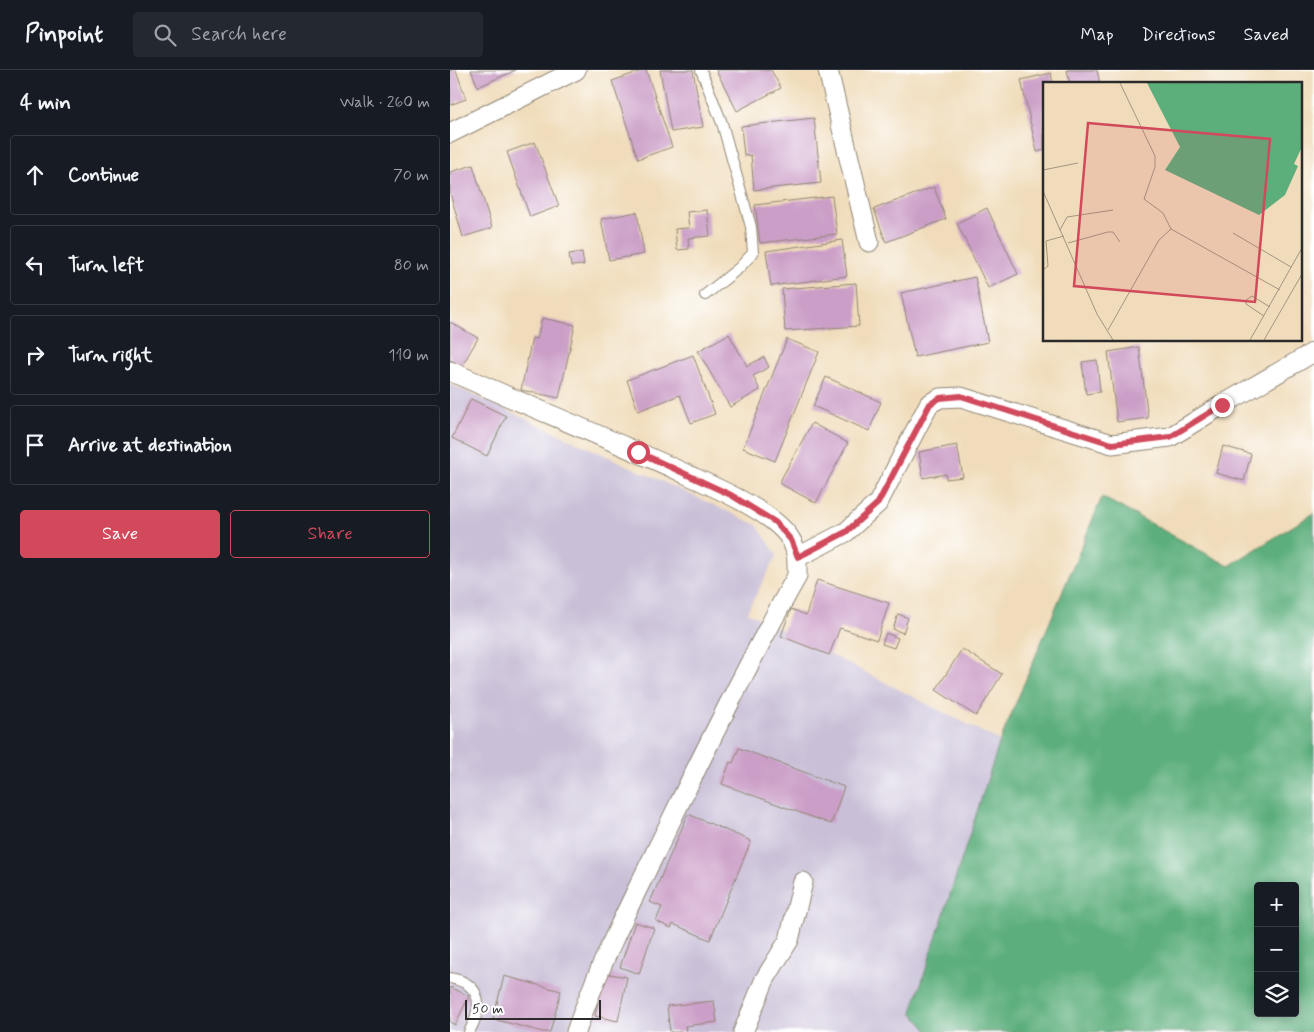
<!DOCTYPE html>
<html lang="en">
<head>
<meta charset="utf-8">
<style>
	body { margin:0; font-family:Mynerve,sans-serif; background:#242831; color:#f1f3f6 }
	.controls { position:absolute; right:15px; bottom:15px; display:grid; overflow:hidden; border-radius:5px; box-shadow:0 2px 8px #0003 }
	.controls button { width:45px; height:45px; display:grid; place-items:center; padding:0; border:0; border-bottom:1px solid #363941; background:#171b24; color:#f1f3f6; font:25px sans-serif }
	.scale { position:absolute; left:15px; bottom:12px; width:136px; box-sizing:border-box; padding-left:5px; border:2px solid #2b2b2b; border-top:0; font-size:14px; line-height:18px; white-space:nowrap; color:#2b2b2b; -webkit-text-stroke:4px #fff; paint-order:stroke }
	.stop { position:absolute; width:15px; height:15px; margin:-11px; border:4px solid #d1495b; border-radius:50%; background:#fff }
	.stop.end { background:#d1495b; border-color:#fff; box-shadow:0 1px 5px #0008 }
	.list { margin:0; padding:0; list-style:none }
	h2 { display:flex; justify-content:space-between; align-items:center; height:65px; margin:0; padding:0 20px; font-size:21px }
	h2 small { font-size:16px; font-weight:400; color:#9ea1a6 }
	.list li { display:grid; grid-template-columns:32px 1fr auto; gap:15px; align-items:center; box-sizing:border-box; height:80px; margin:0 10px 10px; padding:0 10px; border:1px solid #363941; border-radius:5px }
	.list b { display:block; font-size:19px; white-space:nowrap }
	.list em { font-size:16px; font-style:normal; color:#9ea1a6 }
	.actions { display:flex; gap:10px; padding:15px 20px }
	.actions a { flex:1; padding:11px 0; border:1px solid #d1495b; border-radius:5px; text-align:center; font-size:18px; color:#d1495b }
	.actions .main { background:#d1495b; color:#fff }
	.icon { flex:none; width:28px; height:28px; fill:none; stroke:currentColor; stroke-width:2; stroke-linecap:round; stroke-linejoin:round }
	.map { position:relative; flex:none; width:864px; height:962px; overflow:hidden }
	header { display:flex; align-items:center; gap:30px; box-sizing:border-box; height:70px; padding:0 25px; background:#171b24; border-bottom:1px solid #363941 }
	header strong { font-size:24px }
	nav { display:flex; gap:28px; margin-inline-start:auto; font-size:18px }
	.search { width:350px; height:45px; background:#242831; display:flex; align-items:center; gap:12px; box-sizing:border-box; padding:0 18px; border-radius:5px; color:#9ea1a6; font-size:19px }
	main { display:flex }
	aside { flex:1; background:#171b24 }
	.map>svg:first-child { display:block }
	.industrial { fill:#c9bfd7 }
	.forest { fill:#5cae7b; stroke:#446c53; fill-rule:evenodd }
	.building { fill:#cb9ec7 }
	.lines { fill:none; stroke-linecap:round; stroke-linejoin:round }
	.service-casing { stroke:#8e8472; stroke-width:12 }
	.minor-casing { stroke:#8e8472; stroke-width:21 }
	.service { stroke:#fff; stroke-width:10 }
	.minor { stroke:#fff; stroke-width:19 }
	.route { stroke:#d1495b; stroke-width:6 }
	.inset-road { fill:none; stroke:#a19581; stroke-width:1 }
	.view { fill:#d1495b; fill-opacity:0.15; stroke:#d1495b; stroke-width:2.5 }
	.inset-edge { fill:none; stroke:#2b2b2b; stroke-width:2.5 }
</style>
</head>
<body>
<header>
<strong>Pinpoint</strong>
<div class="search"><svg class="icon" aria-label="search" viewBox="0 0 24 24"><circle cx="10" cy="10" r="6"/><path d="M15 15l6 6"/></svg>Search here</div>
<nav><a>Map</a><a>Directions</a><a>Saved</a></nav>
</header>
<main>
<aside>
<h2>4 min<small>Walk · 260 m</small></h2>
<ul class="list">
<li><svg class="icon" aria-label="ahead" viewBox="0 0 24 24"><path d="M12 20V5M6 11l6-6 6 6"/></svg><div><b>Continue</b></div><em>70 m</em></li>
<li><svg class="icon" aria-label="left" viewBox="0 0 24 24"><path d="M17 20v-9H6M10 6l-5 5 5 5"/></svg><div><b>Turn left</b></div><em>80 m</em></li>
<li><svg class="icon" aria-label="right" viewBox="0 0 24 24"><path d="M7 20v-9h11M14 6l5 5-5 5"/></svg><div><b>Turn right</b></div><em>110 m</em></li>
<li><svg class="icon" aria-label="arrive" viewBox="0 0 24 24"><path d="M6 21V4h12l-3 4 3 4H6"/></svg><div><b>Arrive at destination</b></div></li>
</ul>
<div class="actions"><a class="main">Save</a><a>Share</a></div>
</aside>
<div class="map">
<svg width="864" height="962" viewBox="0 0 864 962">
	<rect width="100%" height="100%" fill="#fff"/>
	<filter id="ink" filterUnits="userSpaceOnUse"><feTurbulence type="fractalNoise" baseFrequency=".02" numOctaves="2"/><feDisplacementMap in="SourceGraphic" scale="10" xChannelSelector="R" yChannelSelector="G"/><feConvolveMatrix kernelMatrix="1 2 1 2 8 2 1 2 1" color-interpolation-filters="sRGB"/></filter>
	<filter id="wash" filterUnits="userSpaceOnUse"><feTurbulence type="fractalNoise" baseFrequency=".0096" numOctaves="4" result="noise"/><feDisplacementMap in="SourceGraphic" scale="20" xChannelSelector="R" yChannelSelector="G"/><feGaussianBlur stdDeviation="1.12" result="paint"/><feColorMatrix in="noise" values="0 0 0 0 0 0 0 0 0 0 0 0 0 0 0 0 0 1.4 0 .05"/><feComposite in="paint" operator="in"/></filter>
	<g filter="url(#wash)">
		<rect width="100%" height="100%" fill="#f0dcba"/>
		<path class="industrial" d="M0 314 307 455 327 485 297 542 550 671 462 942 479 962H0Z"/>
		<path class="forest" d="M652 427 779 496 864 443V962H479L462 942 550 671ZM808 816H845V943H808Z"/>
		<g id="blocks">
			<g class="building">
				<path d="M0 0H6L16 29 0 35Z"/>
				<path d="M21 0H66L28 17Z"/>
				<path d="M194 0H196L222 77 188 89 162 11Z"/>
				<path d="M210 0H243L253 57 221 62Z"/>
				<path d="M266 0H321L331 18 287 41Z"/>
				<path d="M617 0H647L650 14H620Z"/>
				<path d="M601 3 603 14H594V80L587 82 571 10Z"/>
				<path d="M364 48 371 113 304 120 301 85 294 86 291 56Z"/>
				<path d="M85 72 109 136 80 147 57 82Z"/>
				<path d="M23 95 42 158 13 167 0 123V102Z"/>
				<path d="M484 117 496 149 436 172 424 139Z"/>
				<path d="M382 126 387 164 310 173 305 135Z"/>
				<path d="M537 138 568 204 538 218 507 153Z"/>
				<path d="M257 140 260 166 238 168 239 179 227 180 225 159 239 158 237 142Z"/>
				<path d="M187 142 194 184 159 190 151 149Z"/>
				<path d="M392 170 397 206 321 216 316 181Z"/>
				<path d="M132 182 134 195 121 196 119 184Z"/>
				<path d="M525 207 538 272 465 287 451 223Z"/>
				<path d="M406 213 409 256 335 261 332 219Z"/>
				<path d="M92 248 125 255 109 328 71 320 82 268 87 269Z"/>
				<path d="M0 252 28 268 12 296 0 290Z"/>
				<path d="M279 264 297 296 314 287 319 297 303 306 310 320 280 337 248 281Z"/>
				<path d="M337 269 369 282 325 391 293 378Z"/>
				<path d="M689 277 698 348 667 352 658 282Z"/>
				<path d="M243 285 265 344 241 353 230 325 188 341 177 310Z"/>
				<path d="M647 290 650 322 636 324 632 292Z"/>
				<path d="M376 307 431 332 419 361 363 336Z"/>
				<path d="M21 329 56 346 37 386 2 368Z"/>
				<path d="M362 353 398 373 366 433 329 413Z"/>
				<path d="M507 375 513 407 496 409V404L473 408 469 382Z"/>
				<path d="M773 376 801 384 794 411 766 403Z"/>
				<path d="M367 510 439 533 427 570 390 558 379 585 331 566 341 539 356 545Z"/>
				<path d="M448 544 458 548 453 563 443 559Z"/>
				<path d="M436 563 448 568 444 578 432 574Z"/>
				<path d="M512 579 552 604 526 646 486 620Z"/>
				<path d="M289 678 394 717 381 754 272 714 280 692 283 693Z"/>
				<path d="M238 744 301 771 260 870 223 854 221 858 206 851 212 837 200 832Z"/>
				<path d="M185 852 204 858 189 904 170 897Z"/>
				<path d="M154 903 177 907 168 951 145 946Z"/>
				<path d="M54 906 111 921 100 962H93L43 949Z"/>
				<path d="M0 917 19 926 5 955 0 952Z"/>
				<path d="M264 931 267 952 235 956 236 962H220L217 936Z"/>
			</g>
		</g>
	</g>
	<g filter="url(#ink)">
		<use href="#blocks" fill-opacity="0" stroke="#8e8472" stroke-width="1"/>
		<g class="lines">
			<g class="service-casing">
				<g id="service">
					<path d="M251 0 272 53 301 157 303 183 289 198 255 225"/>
					<path d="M0 908C33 914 33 937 19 962"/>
				</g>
			</g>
			<g class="minor-casing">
				<g id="minor">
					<path d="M378 0 419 172"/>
					<path d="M0 63 126 0"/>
					<path d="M0 301C78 336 158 368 236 404 264 417 326 443 341 470 348 481 347 494 347 506 299 591 256 678 214 765 182 830 149 894 126 962"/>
					<path d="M348 487 396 462 428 433 479 334 490 328 511 327 662 374 720 367 772 335 864 282"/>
					<path d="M293 962 315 909 339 870 353 812"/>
				</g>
			</g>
			<use href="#service" class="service"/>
			<use href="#minor" class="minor"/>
		</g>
	</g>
	<g class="lines" filter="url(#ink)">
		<path class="route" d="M188 382 281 425 325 452 341 470 348 487 396 462 428 433 480 334 490 328 511 326 662 374 720 367 772 335"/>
	</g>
	<g transform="translate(593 12)">
		<rect width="259" height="259" fill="#f0dcba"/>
		<path d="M104 1H259V65L251 82 255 84 242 113 216 133 122 88 137 65Z" fill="#5cae7b"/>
		<path class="inset-road" d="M77 1 112 74V85L101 117 120 131 128 147M0 88 35 81M0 109 54 232 70 258M17 148 24 135 70 128M190 151 248 185M25 161 65 150H70L77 160M0 188 5 184 3 159 21 154M221 234 203 222V218L209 214 227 225M65 248 116 158 128 147 237 208M207 258 259 166M221 258 259 192"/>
		<path class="view" d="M45 41 227 57 212 220 31 204Z"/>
		<rect width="259" height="259" class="inset-edge"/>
	</g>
</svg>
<div class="controls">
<button>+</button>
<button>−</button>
<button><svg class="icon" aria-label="layers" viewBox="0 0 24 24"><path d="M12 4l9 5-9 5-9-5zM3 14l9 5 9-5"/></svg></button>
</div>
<div class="scale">50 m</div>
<div class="stop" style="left:188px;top:382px"></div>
<div class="stop end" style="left:772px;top:335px"></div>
</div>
</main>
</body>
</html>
